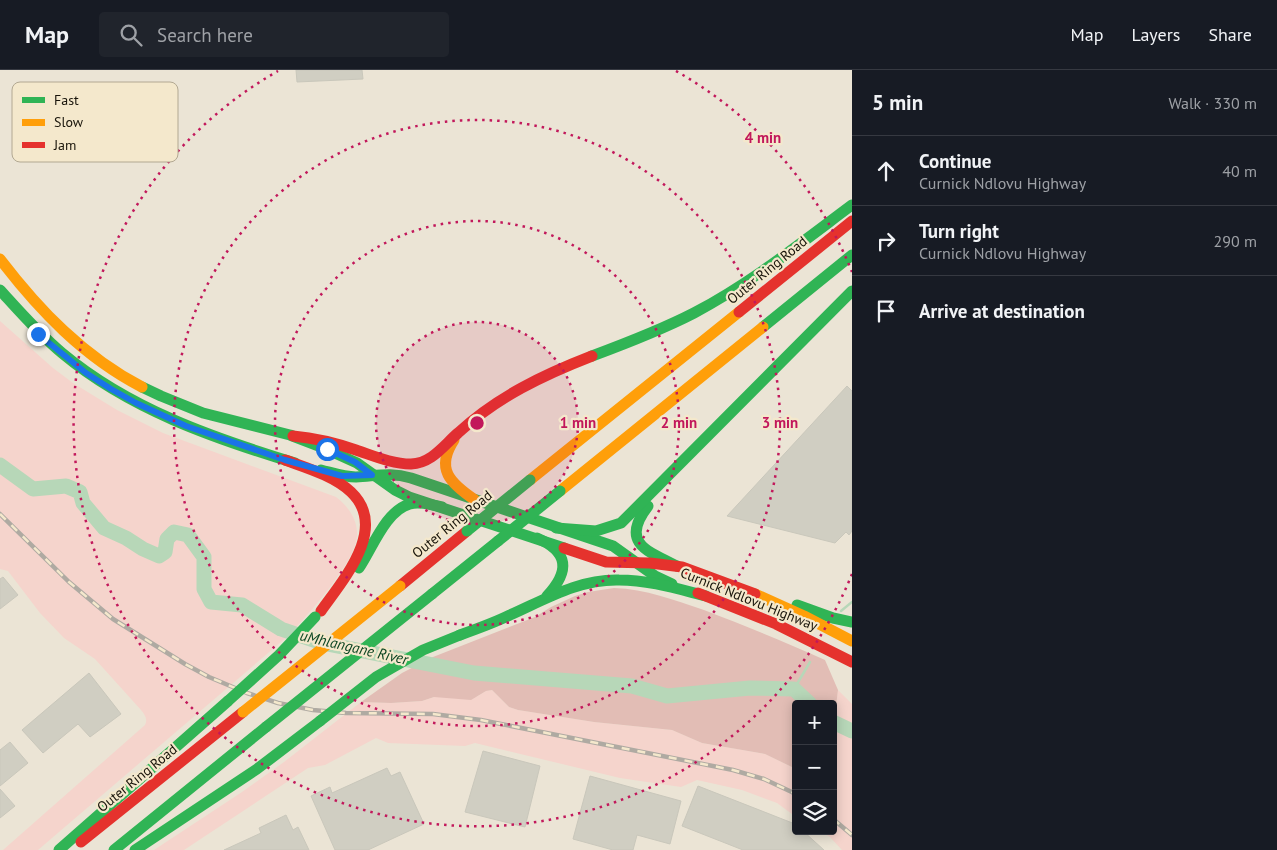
<!DOCTYPE html>
<html lang="en">
<head>
<meta charset="utf-8">
<style>
	body { margin:0; font-family:"PT Sans",sans-serif; background:#20242c; color:#f1f3f6 }
	.controls { position:absolute; right:15px; bottom:15px; display:grid; overflow:hidden; border-radius:5px; box-shadow:0 2px 12px #0003 }
	.controls button { width:45px; height:45px; display:grid; place-items:center; padding:0; border:0; border-bottom:1px solid #363941; background:#171b24; color:#f1f3f6; font:25px sans-serif }
	.stop { position:absolute; width:15px; height:15px; margin:-11px; border:4px solid #1a73e8; border-radius:50%; background:#fff }
	.stop.end { background:#1a73e8; border-color:#fff; box-shadow:0 1px 5px #0008 }
	.list { margin:0; padding:0; list-style:none }
	h2 { display:flex; justify-content:space-between; align-items:center; height:65px; margin:0; padding:0 20px; font-size:21px }
	h2 small { font-size:16px; font-weight:400; color:#9ea1a6 }
	.list li { display:grid; grid-template-columns:32px 1fr auto; gap:15px; align-items:center; box-sizing:border-box; height:70px; padding:0 20px; border-top:1px solid #363941 }
	.list b { display:block; font-size:19px; white-space:nowrap }
	.list p { margin:0; font-size:16px; white-space:nowrap; color:#9ea1a6 }
	.list em { font-size:16px; font-style:normal; color:#9ea1a6 }
	.icon { flex:none; width:28px; height:28px; fill:none; stroke:currentColor; stroke-width:2; stroke-linecap:round; stroke-linejoin:round }
	.map { position:relative; flex:none; width:852px; height:780px; overflow:hidden }
	header { display:flex; align-items:center; gap:30px; box-sizing:border-box; height:70px; padding:0 25px; background:#171b24; border-bottom:1px solid #363941 }
	header strong { font-size:24px }
	nav { display:flex; gap:28px; margin-inline-start:auto; font-size:18px }
	.search { width:350px; height:45px; background:#20242c; display:flex; align-items:center; gap:12px; box-sizing:border-box; padding:0 18px; border-radius:5px; color:#9ea1a6; font-size:19px }
	main { display:flex }
	aside { flex:1; background:#171b24 }
	.map>svg:first-child { display:block }
	.green { fill:#f5d4cc }
	.forest { fill:#e2bdb5 }
	.lines { fill:none; stroke-linecap:round; stroke-linejoin:round }
	.stream { stroke:#b7d7b8; stroke-width:2.5 }
	.river { stroke:#b7d7b8; stroke-width:15 }
	.building { fill:#d0cec2; stroke:#c9c7bb }
	.fast { stroke:#30b455; stroke-width:11 }
	.slow { stroke:#ff9f0a; stroke-width:11 }
	.jam { stroke:#e5322d; stroke-width:11 }
	.rail-casing { stroke:#afaaa2; stroke-width:4.5 }
	.rail { stroke:#f4e8cc; stroke-width:2.5; stroke-dasharray:8; stroke-linecap:butt }
	.fast-bridge { stroke:#30b455; stroke-width:11 }
	.slow-bridge { stroke:#ff9f0a; stroke-width:11 }
	.route { stroke:#1a73e8; stroke-width:6 }
	.ring { fill:none; stroke:#c2185b; stroke-width:2.5; stroke-dasharray:2.5 5 }
	.labels { text-anchor:middle; dominant-baseline:central; stroke-width:4.5; stroke-linejoin:round; paint-order:stroke }
	.street-label { font-size:14px; fill:#18140a; stroke:#f4e8cc }
	.water-label { font-size:15px; font-style:italic; fill:#0a4421; stroke:#f4e8cc }
	.key { fill:#f4e8cc; stroke:#b2a892; stroke-width:1 }
	.key-label { font-size:14px; fill:#18140a }
	.centre { fill:#c2185b; stroke:#f4e8cc; stroke-width:2.5 }
	.ring-label { font-size:15px; text-anchor:middle; font-weight:bold; fill:#c2185b; stroke:#f4e8cc; stroke-width:4.5; stroke-linejoin:round; paint-order:stroke }
</style>
</head>
<body>
<header>
<strong>Map</strong>
<div class="search"><svg class="icon" aria-label="search" viewBox="0 0 24 24"><circle cx="10" cy="10" r="6"/><path d="M15 15l6 6"/></svg>Search here</div>
<nav><a>Map</a><a>Layers</a><a>Share</a></nav>
</header>
<main>
<div class="map">
<svg width="852" height="780" viewBox="0 0 852 780">
	<rect width="100%" height="100%" fill="#ebe4d5"/>
	<g class="green">
		<path d="M0 251 53 298 73 313 117 340 163 363 336 427C348 436 358 450 357 466 355 493 307 546 288 566L38 780H3L145 655C148 649 145 645 141 640L95 589 64 568 40 543 8 501 0 499Z"/>
		<path d="M492 620 509 637 518 640 594 652 672 660 702 673 765 684 796 699V747L777 733 742 720 697 710 681 717 620 708 475 673 465 676 388 673 376 668 325 695 308 698 184 780H154L242 722 284 692 361 632 391 633 422 631 434 627H476L486 621Z"/>
		<path d="M838 620 852 634V780H842L830 767 820 761H833V660Z"/>
	</g>
	<path class="forest" d="M614 518C646 519 674 530 704 540 746 556 785 572 825 590L838 620 833 660V634H796V699L765 684 702 673 672 660 594 652 518 640 509 637 492 620 486 621 471 630 434 627 422 631 391 633 361 632 402 603 433 587 535 547 551 537 575 526 588 522Z"/>
	<g class="lines">
		<g class="stream">
			<path d="M841 541 852 532"/>
			<path d="M794 619 810 592"/>
		</g>
		<g class="river">
			<path d="M0 395 33 419 66 416 80 422 83 433 104 458 126 468 143 479 159 486 165 482 167 469 174 462 188 465 204 487V519L211 532 242 535 281 559 322 573 474 603 632 616 667 626 750 618 794 619 810 634"/>
			<path d="M833 652 852 661"/>
		</g>
	</g>
	<g class="building">
		<path d="M296 0H362L363 9 297 12Z"/>
		<path d="M847 316 852 321V461L849 465 846 462 835 473 727 446Z"/>
		<path d="M3 507 18 525 0 539V509Z"/>
		<path d="M89 603 121 644 90 667 78 654 43 683 22 660Z"/>
		<path d="M10 672 28 693 0 716V680Z"/>
		<path d="M483 681 540 696 525 757 465 742Z"/>
		<path d="M387 698 391 706 400 702 424 754 368 780H335L311 726 330 717 332 723Z"/>
		<path d="M590 706 681 731 670 774 637 765 633 780H613L573 769Z"/>
		<path d="M698 716 795 754 796 761H803L824 780H743L682 756Z"/>
		<path d="M0 719 15 736 0 748Z"/>
		<path d="M286 745 293 760 298 757 309 780H224L261 763 259 758Z"/>
	</g>
	<g class="lines">
		<g class="fast">
			<path d="M0 220C20 242 39 264 62 283 129 339 213 368 295 393"/>
			<path d="M763 257 852 185"/>
			<path d="M592 286C627 273 661 260 694 243 751 213 801 173 852 135"/>
			<path d="M142 317 161 326 203 343 290 365 324 378 357 393 395 420 409 427 564 478"/>
			<path d="M321 400C333 403 344 407 356 407 377 406 390 402 411 408L613 476 655 506 672 514"/>
			<path d="M648 436C620 472 646 481 677 496"/>
			<path d="M556 458 596 461 621 453 852 221"/>
			<path d="M537 468C569 482 570 501 547 526"/>
			<path d="M359 498C372 479 386 440 410 434 420 431 432 435 442 437"/>
			<path d="M432 524 498 471"/>
			<path d="M797 535 833 548 852 552"/>
			<path d="M460 565C477 559 494 553 510 545 546 529 579 509 619 510 649 510 678 519 706 526"/>
			<path d="M59 780 228 631"/>
			<path d="M114 780 266 657"/>
			<path d="M135 780 257 699 320 651"/>
		</g>
		<g class="slow">
			<path d="M0 189C39 240 84 287 142 317"/>
			<path d="M454 370C435 399 450 413 475 430"/>
			<path d="M530 410 739 242"/>
			<path d="M560 421 763 257"/>
			<path d="M755 524 804 546 852 571"/>
		</g>
		<g class="jam">
			<path d="M739 242 852 151"/>
			<path d="M293 366C315 368 336 373 356 380 374 386 392 394 411 394 432 393 443 376 458 363 497 327 543 305 592 286"/>
			<path d="M285 390C307 398 334 406 351 422 389 458 343 510 321 541"/>
			<path d="M564 478 606 492 650 493 682 497 755 524"/>
			<path d="M400 516 467 461"/>
			<path d="M698 523 776 554 852 592"/>
			<path d="M81 772 243 642"/>
		</g>
		<g class="rail-casing">
			<g id="rail">
				<path d="M0 444 69 512 113 549 185 594 209 607 247 623 278 633 313 640 346 643 433 644 481 650 733 700 764 709 796 724"/>
				<path d="M833 749 852 765"/>
			</g>
		</g>
		<use href="#rail" class="rail"/>
		<g class="fast-bridge">
			<path d="M467 461 530 410"/>
			<path d="M498 471 560 421"/>
			<path d="M228 631 279 585 315 547"/>
			<path d="M320 651 376 607 423 580 460 565"/>
			<path d="M266 657 432 524"/>
		</g>
		<path class="slow-bridge" d="M243 642 400 516"/>
	</g>
	<g class="lines">
		<path class="route" d="M38 264 86 303 111 319 136 333 186 356 285 390 342 406 372 405 355 392 327 379"/>
	</g>
	<circle cx="477" cy="353" r="101" fill="#c2185b" fill-opacity=".12"/>
	<g class="ring">
		<circle cx="477" cy="353" r="101"/>
		<circle cx="477" cy="353" r="202"/>
		<circle cx="477" cy="353" r="303"/>
		<path d="M852 504A404 404 0 1 1 278 1M676 1A404 404 0 0 1 852 202"/>
	</g>
	<g class="labels">
		<g class="street-label">
			<text transform="translate(767 200) rotate(-39)">Outer Ring Road</text>
			<text transform="translate(452 454) rotate(-39)">Outer Ring Road</text>
			<text transform="translate(749 529) rotate(22)">Curnick Ndlovu Highway</text>
			<text transform="translate(137 708) rotate(-39)">Outer Ring Road</text>
		</g>
		<g class="water-label">
			<text transform="translate(354 577) rotate(13)">uMhlangane River</text>
		</g>
	</g>
	<rect x="12" y="12" width="166" height="80" rx="8" class="key"/>
	<rect x="22" y="27" width="23" height="6" fill="#30b455"/>
	<rect x="22" y="49" width="23" height="7" fill="#ff9f0a"/>
	<rect x="22" y="72" width="23" height="6" fill="#e5322d"/>
	<g class="key-label">
		<text x="54" y="35">Fast</text>
		<text x="54" y="57">Slow</text>
		<text x="54" y="80">Jam</text>
	</g>
	<circle cx="477" cy="353" r="8" class="centre"/>
	<g class="ring-label">
		<text x="763" y="73">4 min</text>
		<text x="578" y="358">1 min</text>
		<text x="679" y="358">2 min</text>
		<text x="780" y="358">3 min</text>
	</g>
</svg>
<div class="controls">
<button>+</button>
<button>−</button>
<button><svg class="icon" aria-label="layers" viewBox="0 0 24 24"><path d="M12 4l9 5-9 5-9-5zM3 14l9 5 9-5"/></svg></button>
</div>
<div class="stop" style="left:327px;top:379px"></div>
<div class="stop end" style="left:38px;top:264px"></div>
</div>
<aside>
<h2>5 min<small>Walk · 330 m</small></h2>
<ul class="list">
<li><svg class="icon" aria-label="ahead" viewBox="0 0 24 24"><path d="M12 20V5M6 11l6-6 6 6"/></svg><div><b>Continue</b><p>Curnick Ndlovu Highway</p></div><em>40 m</em></li>
<li><svg class="icon" aria-label="right" viewBox="0 0 24 24"><path d="M7 20v-9h11M14 6l5 5-5 5"/></svg><div><b>Turn right</b><p>Curnick Ndlovu Highway</p></div><em>290 m</em></li>
<li><svg class="icon" aria-label="arrive" viewBox="0 0 24 24"><path d="M6 21V4h12l-3 4 3 4H6"/></svg><div><b>Arrive at destination</b></div></li>
</ul>
</aside>
</main>
</body>
</html>
